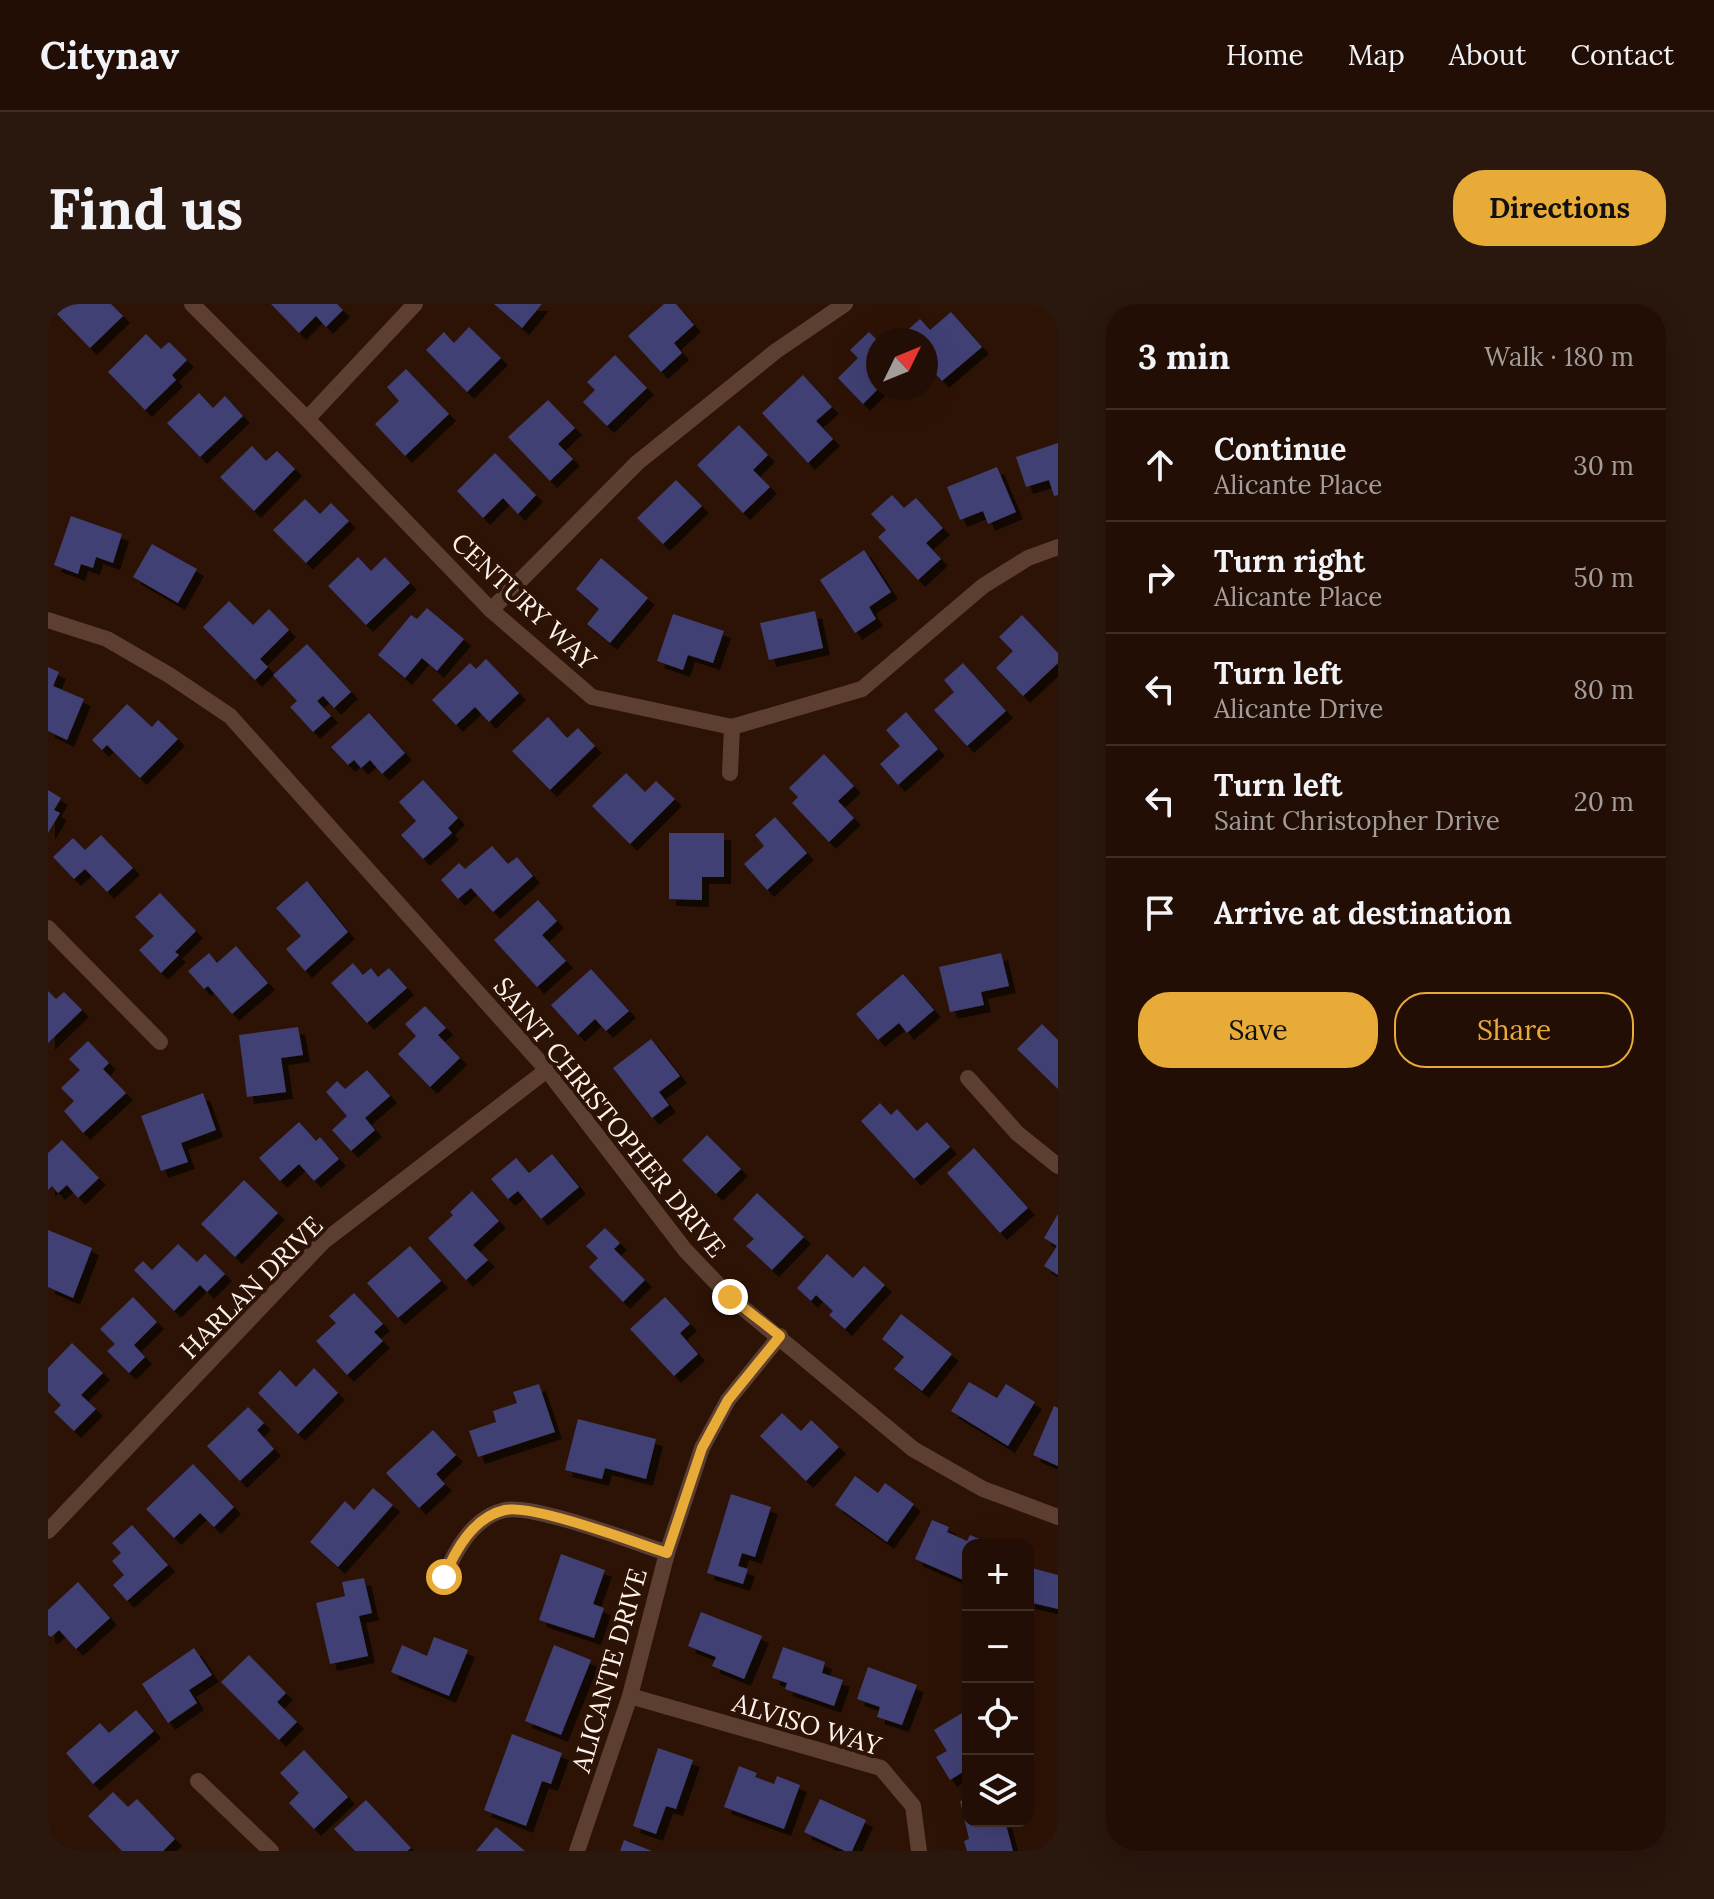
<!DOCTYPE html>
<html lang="en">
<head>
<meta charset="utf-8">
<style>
	body { margin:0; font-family:Lora,serif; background:#2a170e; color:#f1f3f6 }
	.controls { position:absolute; right:24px; bottom:24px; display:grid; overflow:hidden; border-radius:16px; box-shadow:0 8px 32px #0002 }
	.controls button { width:72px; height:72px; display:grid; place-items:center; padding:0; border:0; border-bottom:2px solid #3f2e26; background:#220e04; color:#f1f3f6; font:40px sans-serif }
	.compass { position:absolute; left:818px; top:24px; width:72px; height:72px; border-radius:50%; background:#220e04; box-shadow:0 8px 32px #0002; rotate:47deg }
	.stop { position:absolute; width:24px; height:24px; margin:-18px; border:6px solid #e8ab37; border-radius:50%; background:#fff }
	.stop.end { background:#e8ab37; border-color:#fff; box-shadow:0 2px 8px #0008 }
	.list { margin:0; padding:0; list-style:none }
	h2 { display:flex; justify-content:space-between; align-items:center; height:104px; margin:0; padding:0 32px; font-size:34px }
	h2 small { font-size:26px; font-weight:400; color:#a29c9a }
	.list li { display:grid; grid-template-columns:52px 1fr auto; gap:24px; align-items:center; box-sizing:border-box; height:112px; padding:0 32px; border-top:2px solid #3f2e26 }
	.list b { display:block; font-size:30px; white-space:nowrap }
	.list p { margin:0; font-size:26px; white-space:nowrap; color:#a29c9a }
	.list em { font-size:26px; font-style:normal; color:#a29c9a }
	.actions { display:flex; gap:16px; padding:24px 32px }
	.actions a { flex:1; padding:18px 0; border:2px solid #e8ab37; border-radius:32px; text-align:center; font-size:28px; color:#e8ab37 }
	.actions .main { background:#e8ab37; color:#111 }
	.icon { flex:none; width:44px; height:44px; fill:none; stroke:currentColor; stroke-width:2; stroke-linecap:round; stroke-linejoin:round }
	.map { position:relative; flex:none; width:1010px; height:1547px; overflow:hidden; border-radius:32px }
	header { display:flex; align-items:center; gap:48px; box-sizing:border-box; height:112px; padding:0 40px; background:#220e04; border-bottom:2px solid #3f2e26 }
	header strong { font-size:38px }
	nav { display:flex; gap:44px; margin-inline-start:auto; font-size:28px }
	.intro { display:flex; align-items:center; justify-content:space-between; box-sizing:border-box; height:192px; padding:0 48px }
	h1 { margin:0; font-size:56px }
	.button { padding:20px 36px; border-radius:32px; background:#e8ab37; color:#111; font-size:28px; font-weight:700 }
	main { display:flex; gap:48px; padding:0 48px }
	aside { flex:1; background:#220e04; border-radius:32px; box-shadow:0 8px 32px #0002 }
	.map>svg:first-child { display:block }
	.building { fill:#403f75; filter:url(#shadow) }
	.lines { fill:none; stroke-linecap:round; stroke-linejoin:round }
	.minor { stroke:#5d3f31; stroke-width:16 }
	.route { stroke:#e8ab37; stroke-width:10 }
	.labels { text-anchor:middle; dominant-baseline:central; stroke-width:8; stroke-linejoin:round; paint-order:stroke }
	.street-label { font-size:26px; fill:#fef2ed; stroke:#2d1306 }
</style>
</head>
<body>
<header>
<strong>Citynav</strong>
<nav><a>Home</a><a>Map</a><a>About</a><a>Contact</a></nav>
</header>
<div class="intro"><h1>Find us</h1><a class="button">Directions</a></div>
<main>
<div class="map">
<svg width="1010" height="1547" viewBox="0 0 1010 1547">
	<defs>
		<filter id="shadow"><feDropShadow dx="7" dy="7" stdDeviation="0" flood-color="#0009"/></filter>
	</defs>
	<rect width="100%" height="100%" fill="#2d1306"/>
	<g class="building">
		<path d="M19 0H63L75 12 42 44 9 10Z"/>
		<path d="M223 0H289L295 6 278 23 268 12 251 29Z"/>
		<path d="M446 0H494L474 24Z"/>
		<path d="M616 0H628L646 21 626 39 634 49 613 68 580 32Z"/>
		<path d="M903 8 934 43 894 77 878 59V36H858L854 31 872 15 882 26Z"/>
		<path d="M421 23 453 54 419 88 378 46 396 28 406 39Z"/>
		<path d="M821 28 830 37V85L815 100 790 74 810 54 802 46Z"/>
		<path d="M98 30 113 45 121 38 139 56 124 71 128 76 97 106 60 68Z"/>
		<path d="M567 51 599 84 559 122 535 98 547 86 539 78Z"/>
		<path d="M358 65 401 110 357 152 327 120 351 97 339 83Z"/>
		<path d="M755 71 784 103 768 117 785 135 760 159 714 109Z"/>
		<path d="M151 89 165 104 177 92 195 112 152 153 119 119Z"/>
		<path d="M500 96 527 124 510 140 525 155 502 177 460 133Z"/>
		<path d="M691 121 720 151 705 166 722 183 695 209 649 161Z"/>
		<path d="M1010 139V191L1006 192 1001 176 978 183 968 153Z"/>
		<path d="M204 142 218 157 229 147 247 165 206 207 172 173Z"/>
		<path d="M447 149 488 191 470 210 455 194 435 214 409 187Z"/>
		<path d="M949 163 968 208 940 220 935 207 912 216 899 183Z"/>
		<path d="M628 176 654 202 615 240 589 214Z"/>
		<path d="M844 191 856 204 868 194 895 224 878 239 893 255 870 276 830 233 838 226 823 210Z"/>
		<path d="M257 195 272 210 283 199 301 217 258 259 225 226Z"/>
		<path d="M23 212 74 230 65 259 48 253 45 264 33 260 30 270 6 261Z"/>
		<path d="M104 240 149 265 130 299 85 273Z"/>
		<path d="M816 246 843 288 821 303 828 315 807 329 772 276Z"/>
		<path d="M310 253 323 267 337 253 362 279 318 321 280 282Z"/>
		<path d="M553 254 600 294 562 339 539 320 551 305 528 285Z"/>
		<path d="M181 297 205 321 221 305 241 326 212 355 220 363 207 376 155 323Z"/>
		<path d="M379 304 416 335 389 367 374 354 357 374 330 351 363 311 369 315Z"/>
		<path d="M767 307 775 344 721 356 712 319Z"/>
		<path d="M625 310 676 327 665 359 640 351 635 366 609 357Z"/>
		<path d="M974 311 1010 349V359L975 392 948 364 965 347 951 333Z"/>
		<path d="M259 340 303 388 286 404 275 392 269 397 283 412 265 428 242 403 249 397 225 371Z"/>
		<path d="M438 355 471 389 441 418 427 403 408 421 384 396 422 359 428 365Z"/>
		<path d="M915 359 958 407 919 442 886 406 906 388 896 376Z"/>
		<path d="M0 363 11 368 5 382 36 395 19 436 0 427Z"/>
		<path d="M79 400 104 423 110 416 130 435 92 474 59 441 54 446 44 436Z"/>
		<path d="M858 408 890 445 850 481 832 460 852 442 838 426Z"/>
		<path d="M321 409 357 449 334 470 322 456 313 464 306 456 300 461 283 443Z"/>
		<path d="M500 413 519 434 530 424 547 442 502 486 464 447Z"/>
		<path d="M776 450 806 482 790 497 806 514 781 538 744 499 750 493 741 484Z"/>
		<path d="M578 469 597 488 608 477 627 495 582 540 544 502Z"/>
		<path d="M375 476 410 514 400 524 404 529 375 555 353 531 368 517 351 498Z"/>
		<path d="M0 486 13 494 6 506 12 509 0 529Z"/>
		<path d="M727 513 759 549 719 586 696 560 716 542 707 531Z"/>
		<path d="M621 529H676V573H654V596L621 595Z"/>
		<path d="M53 531 85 564 59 588 37 565 26 575 5 553 25 534 37 546Z"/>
		<path d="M444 542 460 560 469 553 485 572 445 608 423 584 410 595 393 576 411 559 417 565Z"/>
		<path d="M259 577 300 628 257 667 238 645 253 632 228 604Z"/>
		<path d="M112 589 148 627 127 648 131 651 113 669 91 646 106 632 87 613Z"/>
		<path d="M490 596 509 617 494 631 518 657 489 683 446 636Z"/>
		<path d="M188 642 220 679 184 710 160 682 156 685 140 667 161 649 169 659Z"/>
		<path d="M953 649 961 682 933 688 936 701 902 708 891 663Z"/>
		<path d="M305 659 315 671 323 664 330 673 341 664 359 684 319 719 283 679Z"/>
		<path d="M543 665 581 707 558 727 547 715 530 731 503 701Z"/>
		<path d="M855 670 886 706 859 729 851 719 830 736 808 710Z"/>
		<path d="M0 687 8 695 16 688 34 706 0 739Z"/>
		<path d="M377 702 398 724 390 731 412 754 382 783 350 750 368 732 357 720Z"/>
		<path d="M994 720 1010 736V785L969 745Z"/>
		<path d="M250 723 255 751 233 754 238 788 199 793 191 731Z"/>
		<path d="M603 735 632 772 611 788 621 801 604 814 565 764Z"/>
		<path d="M40 737 61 759 55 765 78 789 35 829 16 807 26 797 13 784 32 766 21 755Z"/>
		<path d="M319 766 342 792 317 814 327 826 303 847 284 826 299 812 278 788 289 777 297 785Z"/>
		<path d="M155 789 168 826 133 839 140 858 113 867 93 812Z"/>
		<path d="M832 799 843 811 849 805 869 827 879 818 902 843 866 875 813 817Z"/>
		<path d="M251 818 268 837 272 833 291 855 266 877 251 860 232 877 211 854Z"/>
		<path d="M659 831 693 865 668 890 634 856Z"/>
		<path d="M14 836 51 874 30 894 19 881 10 889 4 882 0 886V849Z"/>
		<path d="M926 844 980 904 952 929 899 869Z"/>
		<path d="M504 850 531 883 493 915 470 887 460 895 443 875 468 854 481 869Z"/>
		<path d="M196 876 230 909 187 953 153 920Z"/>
		<path d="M424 887 451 917 425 941 440 956 418 976 380 934 405 911 402 908Z"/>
		<path d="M709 889 756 933 724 966 698 942 706 935 685 915Z"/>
		<path d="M1010 910V971L996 962 1009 942 996 934Z"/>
		<path d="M557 924 572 939 566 945 597 976 575 998 541 963 550 954 538 942Z"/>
		<path d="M0 926 44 944 25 994 0 983Z"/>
		<path d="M130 940 149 958 157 950 177 970 159 988 152 981 126 1007 86 966 95 957 104 966Z"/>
		<path d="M362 942 393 977 350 1014 319 979Z"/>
		<path d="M779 950 805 974 816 962 837 981 797 1025 781 1011 785 1007 768 991 763 997 749 984Z"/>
		<path d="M306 989 335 1020 326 1028 335 1037 299 1071 268 1037 288 1019 281 1012Z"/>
		<path d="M85 993 109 1018 86 1041 97 1053 81 1069 59 1047 67 1040 52 1025Z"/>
		<path d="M617 993 642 1020 632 1029 650 1050 626 1072 582 1025Z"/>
		<path d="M853 1010 904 1050 874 1087 846 1065 856 1053 834 1035Z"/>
		<path d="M24 1039 55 1069 33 1091 48 1105 26 1127 6 1108 13 1101 0 1088V1064Z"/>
		<path d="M266 1064 290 1089 250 1130 210 1089 232 1066 248 1083Z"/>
		<path d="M921 1078 949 1094 958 1080 987 1098 960 1142 903 1107Z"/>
		<path d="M491 1080 507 1128 430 1153 421 1127 448 1118 445 1107 469 1099 465 1088Z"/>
		<path d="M1006 1102 1010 1104V1162L985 1151Z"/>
		<path d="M200 1103 216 1119 209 1126 226 1145 192 1177 159 1142Z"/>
		<path d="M734 1109 753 1127 763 1116 791 1143 758 1177 712 1132Z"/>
		<path d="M530 1115 608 1135 598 1175 557 1164 554 1175 517 1166Z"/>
		<path d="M385 1126 408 1151 388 1170 397 1180 371 1204 338 1169Z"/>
		<path d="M145 1160 186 1203 166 1223 152 1209 126 1234 98 1205Z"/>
		<path d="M807 1172 830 1189 837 1179 866 1200 839 1238 787 1201Z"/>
		<path d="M325 1184 345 1201 290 1263 262 1238 297 1197 306 1206Z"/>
		<path d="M683 1190 723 1203 707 1253 694 1249 690 1262 700 1265 695 1280 659 1269Z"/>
		<path d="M884 1216 901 1223 899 1228 919 1237 922 1231 945 1241H920V1278L867 1255Z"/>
		<path d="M84 1221 120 1261 79 1297 65 1281 76 1271 64 1257 73 1249 64 1239Z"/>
		<path d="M513 1250 557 1266 545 1300 556 1304 546 1334 491 1316Z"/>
		<path d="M980 1263 1010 1271V1305L980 1298Z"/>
		<path d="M316 1274 324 1309 311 1312 320 1352 282 1360 268 1299 297 1292 294 1278Z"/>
		<path d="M30 1278 62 1314 28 1345 11 1326 3 1333 0 1331V1306Z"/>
		<path d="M653 1308 714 1332 696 1375 664 1362 668 1353 640 1342Z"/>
		<path d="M386 1333 420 1346 401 1392 343 1368 354 1341 379 1352Z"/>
		<path d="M506 1341 543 1356 513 1431 477 1417Z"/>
		<path d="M735 1343 777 1358 774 1369 795 1376 786 1402 737 1385 739 1379 724 1374Z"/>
		<path d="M146 1344 164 1371 141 1386 149 1399 120 1419 94 1380Z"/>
		<path d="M201 1351 238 1389 229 1398 249 1418 231 1436 173 1378Z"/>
		<path d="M820 1363 869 1381 854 1421 829 1413 832 1403 809 1395Z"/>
		<path d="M88 1406 106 1427 45 1480 18 1449 52 1419 61 1429Z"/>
		<path d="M914 1409 920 1419V1465L902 1476 888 1453 899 1447 886 1426Z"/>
		<path d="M464 1430 514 1449 503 1480 494 1477 478 1522 436 1506Z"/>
		<path d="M610 1444 645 1456 628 1505 618 1502 608 1530 585 1522Z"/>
		<path d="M256 1446 300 1493 266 1525 241 1499 251 1489 232 1469Z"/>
		<path d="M691 1462 709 1469 707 1473 726 1480 729 1472 752 1481 736 1525 676 1503Z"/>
		<path d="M65 1488 80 1503 89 1495 127 1535 115 1547H74L40 1512Z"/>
		<path d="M772 1495 818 1516 804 1547H797L756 1528Z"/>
		<path d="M920 1495V1517H957L965 1547H919L916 1537 921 1535 912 1497Z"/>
		<path d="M318 1496 363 1544 359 1547H307L286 1525Z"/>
		<path d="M448 1523 477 1547H428Z"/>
		<path d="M576 1536 604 1547H572Z"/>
	</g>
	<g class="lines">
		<g class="minor">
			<path d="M144 0 259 115 443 306 544 393 684 423 814 385 935 282 980 254 1010 243"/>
			<path d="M259 115 367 0"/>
			<path d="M443 306 589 159 728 47 797 0"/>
			<path d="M0 316 59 335 121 371 182 412 499 766 637 946 682 993 865 1145 935 1185 1010 1213"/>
			<path d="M682 469 684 423"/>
			<path d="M0 624 112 738"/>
			<path d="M920 774 969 829 1010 862"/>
			<path d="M0 1227 275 938 499 766"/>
			<path d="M396 1273C407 1247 425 1213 457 1206 486 1200 586 1238 619 1249"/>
			<path d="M582 1392 833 1464 865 1502 871 1547"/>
			<path d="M150 1477 223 1547"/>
			<path d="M529 1547 582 1392 619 1249 654 1144 680 1096 732 1032"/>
		</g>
	</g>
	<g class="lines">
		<path class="route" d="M396 1273C407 1247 425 1213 457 1206 485 1200 586 1238 619 1249L654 1144 680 1096 732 1032 682 993"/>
	</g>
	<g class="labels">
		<g class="street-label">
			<text transform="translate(476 297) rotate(43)">CENTURY WAY</text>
			<text transform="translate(562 813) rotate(51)">SAINT CHRISTOPHER DRIVE</text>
			<text transform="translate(203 983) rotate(-45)">HARLAN DRIVE</text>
			<text transform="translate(561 1366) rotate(-74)">ALICANTE DRIVE</text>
			<text transform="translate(759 1420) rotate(17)">ALVISO WAY</text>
		</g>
	</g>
</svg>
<div class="controls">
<button>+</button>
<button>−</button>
<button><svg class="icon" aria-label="locate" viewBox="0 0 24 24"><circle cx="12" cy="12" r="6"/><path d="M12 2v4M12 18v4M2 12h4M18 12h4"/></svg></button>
<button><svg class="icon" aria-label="layers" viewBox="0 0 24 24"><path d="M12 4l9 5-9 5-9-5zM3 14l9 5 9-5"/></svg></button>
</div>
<svg class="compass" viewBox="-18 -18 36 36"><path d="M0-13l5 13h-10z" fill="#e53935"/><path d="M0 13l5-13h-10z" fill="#a29c9a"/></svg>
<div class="stop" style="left:396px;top:1273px"></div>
<div class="stop end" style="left:682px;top:993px"></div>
</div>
<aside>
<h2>3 min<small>Walk · 180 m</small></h2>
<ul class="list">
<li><svg class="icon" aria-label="ahead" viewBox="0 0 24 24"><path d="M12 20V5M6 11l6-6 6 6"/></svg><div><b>Continue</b><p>Alicante Place</p></div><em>30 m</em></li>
<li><svg class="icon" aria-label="right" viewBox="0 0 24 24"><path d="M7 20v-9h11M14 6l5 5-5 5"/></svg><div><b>Turn right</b><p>Alicante Place</p></div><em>50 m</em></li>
<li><svg class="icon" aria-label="left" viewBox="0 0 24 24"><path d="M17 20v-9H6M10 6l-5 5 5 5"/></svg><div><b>Turn left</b><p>Alicante Drive</p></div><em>80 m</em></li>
<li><svg class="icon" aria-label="left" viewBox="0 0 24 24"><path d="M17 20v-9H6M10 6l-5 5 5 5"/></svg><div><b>Turn left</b><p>Saint Christopher Drive</p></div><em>20 m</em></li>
<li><svg class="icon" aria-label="arrive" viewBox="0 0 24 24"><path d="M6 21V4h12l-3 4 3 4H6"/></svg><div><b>Arrive at destination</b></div></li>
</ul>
<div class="actions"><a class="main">Save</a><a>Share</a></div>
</aside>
</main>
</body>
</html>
